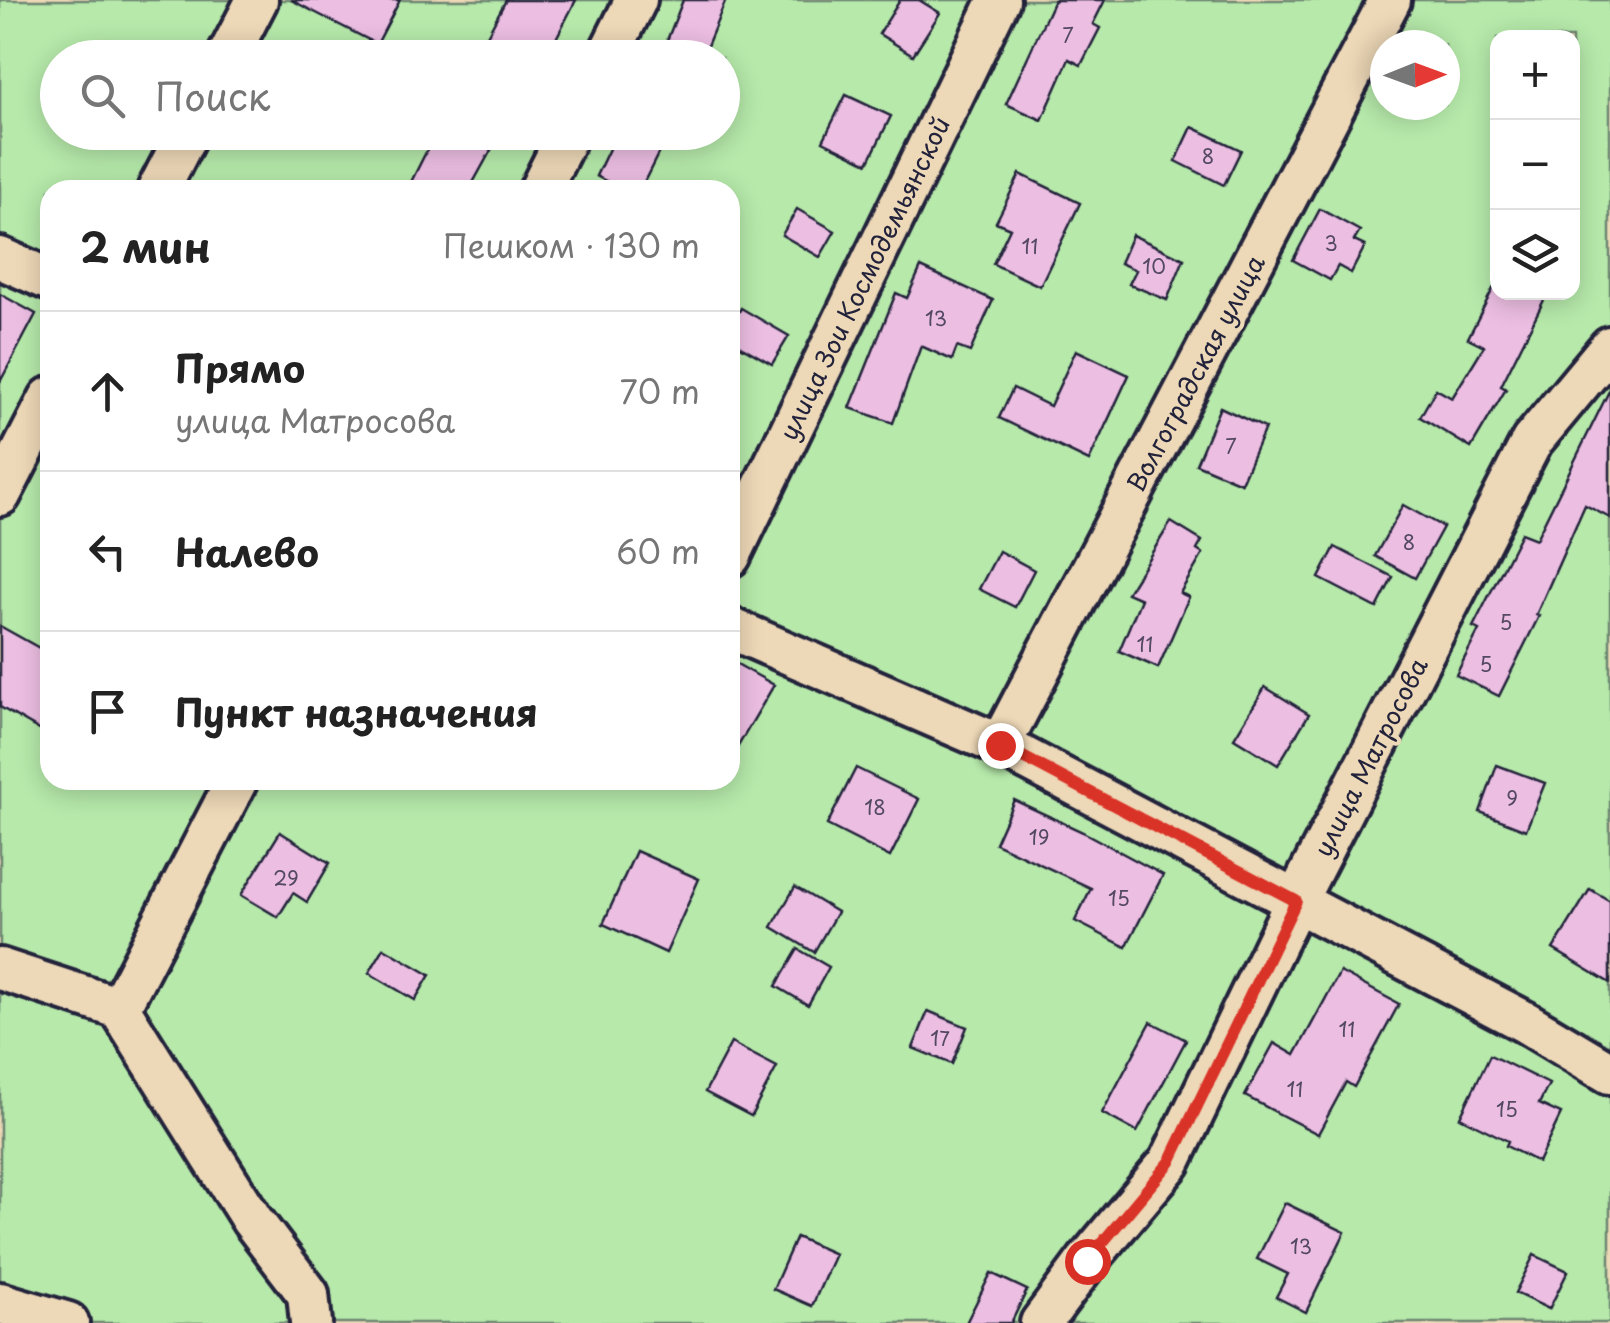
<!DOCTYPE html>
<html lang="ru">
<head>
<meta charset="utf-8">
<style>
	body { margin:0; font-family:"Playpen Sans",sans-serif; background:#f6f6f6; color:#222 }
	.controls { position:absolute; right:30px; top:30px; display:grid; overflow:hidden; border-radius:20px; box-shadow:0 5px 25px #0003 }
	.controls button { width:90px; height:90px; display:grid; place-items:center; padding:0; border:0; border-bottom:2px solid #e0e0e0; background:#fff; color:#222; font:50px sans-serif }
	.compass { position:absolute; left:1370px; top:30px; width:90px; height:90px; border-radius:50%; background:#fff; box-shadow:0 5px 25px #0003; rotate:89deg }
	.stop { position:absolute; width:30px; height:30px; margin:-22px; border:8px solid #d93025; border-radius:50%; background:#fff }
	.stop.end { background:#d93025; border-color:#fff; box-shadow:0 2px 10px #0008 }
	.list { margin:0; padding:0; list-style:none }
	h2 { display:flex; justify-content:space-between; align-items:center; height:130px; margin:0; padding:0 40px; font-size:42px }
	h2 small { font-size:32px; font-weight:400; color:#767676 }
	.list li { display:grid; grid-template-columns:65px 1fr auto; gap:30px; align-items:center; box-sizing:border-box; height:160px; padding:0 40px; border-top:2px solid #e0e0e0 }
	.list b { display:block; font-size:38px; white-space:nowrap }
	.list p { margin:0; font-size:32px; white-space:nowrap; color:#767676 }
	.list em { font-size:32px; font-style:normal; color:#767676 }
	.icon { flex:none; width:55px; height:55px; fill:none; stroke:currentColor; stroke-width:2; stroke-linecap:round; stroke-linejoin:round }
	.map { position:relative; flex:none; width:1610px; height:1323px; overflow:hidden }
	.search { position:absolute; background:#fff; box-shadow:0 5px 25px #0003; left:40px; top:40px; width:700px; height:110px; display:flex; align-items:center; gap:25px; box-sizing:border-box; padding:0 35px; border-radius:55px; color:#767676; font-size:38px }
	.panel { position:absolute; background:#fff; box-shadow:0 5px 25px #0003; left:40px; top:180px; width:700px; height:610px; border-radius:30px }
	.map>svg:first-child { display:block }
	.green { fill:#b6e9aa; stroke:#6c8672; stroke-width:2.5; fill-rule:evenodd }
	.building { fill:#ecbee2; stroke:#22223b; stroke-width:2.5 }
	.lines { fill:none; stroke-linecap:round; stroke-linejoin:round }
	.minor-casing { stroke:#22223b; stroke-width:48 }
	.minor { stroke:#edd8b7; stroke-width:40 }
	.route { stroke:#d93025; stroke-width:12 }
	.labels { text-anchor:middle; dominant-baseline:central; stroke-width:8; stroke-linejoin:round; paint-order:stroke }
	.number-label { font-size:20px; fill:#544965 }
	.street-label { font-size:25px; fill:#22223b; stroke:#edd8b7 }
</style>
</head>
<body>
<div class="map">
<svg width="1610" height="1323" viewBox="0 0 1610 1323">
	<rect width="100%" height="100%" fill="#edd8b7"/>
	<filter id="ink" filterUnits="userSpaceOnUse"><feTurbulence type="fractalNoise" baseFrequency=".01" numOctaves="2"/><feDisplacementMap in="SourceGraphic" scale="20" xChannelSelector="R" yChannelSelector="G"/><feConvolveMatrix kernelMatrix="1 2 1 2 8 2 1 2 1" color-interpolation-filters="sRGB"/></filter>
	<g filter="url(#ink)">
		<path class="green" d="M0 0H1610V1323H0ZM1498 38H1572V292H1498ZM1385 45H1445V105H1385ZM58 58H722V132H58ZM50 190H730V780H50Z"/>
		<g class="building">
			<path d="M291 0H400L377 44Z"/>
			<path d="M506 0H576L546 58H475Z"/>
			<path d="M683 0H726L702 58H660Z"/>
			<path d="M900 0H919L940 13 913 55 879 34Z"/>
			<path d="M1054 0H1105L1093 24 1100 28 1081 65 1069 59 1042 120 1006 104Z"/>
			<path d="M846 95 891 116 868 163 823 141Z"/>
			<path d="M1192 127 1241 150 1224 185 1176 161Z"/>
			<path d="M436 132H501L469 190H407Z"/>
			<path d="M617 132H669L640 190H624L596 176Z"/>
			<path d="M1020 174 1080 203 1040 286 993 264 1010 228 996 222Z"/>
			<path d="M797 209 835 231 820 257 782 235Z"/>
			<path d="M1320 209 1360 231 1354 241 1365 246 1351 273 1338 266 1330 280 1293 260Z"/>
			<path d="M1132 235 1184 259 1167 300 1129 284 1136 270 1120 263Z"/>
			<path d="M921 267 993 300 970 352 957 347 952 360 921 346 893 423 850 408 896 293 907 298Z"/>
			<path d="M1496 283 1498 292H1548L1501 386 1506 389 1471 448 1420 417 1436 389 1452 398 1484 346 1468 338Z"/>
			<path d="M0 294 36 314 0 382Z"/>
			<path d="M741 308 789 336 772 364 730 340V327Z"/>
			<path d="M1076 350 1129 375 1089 461 999 418 1013 388 1050 406Z"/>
			<path d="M1610 389V518L1585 505 1536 615 1539 616 1499 696 1456 675 1479 630 1473 627 1521 533 1536 539Z"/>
			<path d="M1220 407 1265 428 1241 483 1196 464Z"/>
			<path d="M1403 505 1443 527 1415 578 1375 556Z"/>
			<path d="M1171 522 1202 541 1197 550 1203 554 1180 593 1189 597 1158 668 1119 651 1141 599 1127 593Z"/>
			<path d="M1335 547 1393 577 1377 608 1319 578Z"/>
			<path d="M999 551 1034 570 1015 607 979 589Z"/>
			<path d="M0 626 50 654V736L0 707Z"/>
			<path d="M730 660 774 685 730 760Z"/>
			<path d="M1265 687 1309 714 1278 765 1234 738Z"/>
			<path d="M1497 765 1545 783 1526 830 1480 812Z"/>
			<path d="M856 768 919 799 890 857 827 825Z"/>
			<path d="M1014 800 1083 832 1163 875 1126 947 1075 921 1091 888 995 843Z"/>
			<path d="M280 832 330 863 307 902 293 893 278 917 241 895Z"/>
			<path d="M636 851 699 879 666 953 603 924Z"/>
			<path d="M795 887 837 912 814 952 772 927Z"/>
			<path d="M1590 889 1610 901V983L1553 949Z"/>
			<path d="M384 948 430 975 415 1000 369 973Z"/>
			<path d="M798 949 829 967 808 1005 776 986Z"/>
			<path d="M1340 972 1399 1004 1354 1087 1346 1082 1318 1134 1245 1096 1274 1043 1295 1055Z"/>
			<path d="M928 1011 967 1027 952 1064 913 1048Z"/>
			<path d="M1151 1022 1186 1040 1137 1132 1102 1113Z"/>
			<path d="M731 1043 777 1067 751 1116 705 1092Z"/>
			<path d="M1490 1055 1549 1084 1539 1104 1561 1114 1538 1162 1506 1146 1508 1141 1460 1117Z"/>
			<path d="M1285 1203 1345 1232 1306 1312 1276 1297 1288 1274 1257 1259Z"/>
			<path d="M796 1237 835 1254 812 1306 773 1289Z"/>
			<path d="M1534 1255 1568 1271 1549 1309 1515 1293Z"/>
			<path d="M991 1273 1027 1290 1011 1323H966Z"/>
		</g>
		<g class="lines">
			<g class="minor-casing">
				<g id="minor">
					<path d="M227 58 257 0"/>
					<path d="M607 58 636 0"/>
					<path d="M158 190 188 132"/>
					<path d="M540 190 569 132"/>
					<path d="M0 258 50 280"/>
					<path d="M0 495 50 398"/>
					<path d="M730 556 999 0"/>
					<path d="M730 628 1000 745 1525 1022 1610 1073"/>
					<path d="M1000 745 1390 0"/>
					<path d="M0 969 119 1008 252 1220 308 1294 311 1323"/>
					<path d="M119 1008 237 780"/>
					<path d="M0 1303 68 1323"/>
					<path d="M1041 1323 1087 1261 1170 1162 1296 901 1532 441 1610 347"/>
				</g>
			</g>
			<use href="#minor" class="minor"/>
		</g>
	</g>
	<g class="lines" filter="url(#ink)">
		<path class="route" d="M1000 745 1296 901 1170 1162 1087 1261"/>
	</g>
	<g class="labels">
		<g class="number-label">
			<text x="1068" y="35">7</text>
			<text x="1208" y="156">8</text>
			<text x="1331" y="243">3</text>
			<text x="1030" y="246">11</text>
			<text x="1154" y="266">10</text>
			<text x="936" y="318">13</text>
			<text x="1231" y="446">7</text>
			<text x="1409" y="542">8</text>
			<text x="1506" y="622">5</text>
			<text x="1145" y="644">11</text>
			<text x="1486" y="664">5</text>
			<text x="1512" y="798">9</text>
			<text x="875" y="807">18</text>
			<text x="1039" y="837">19</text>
			<text x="286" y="878">29</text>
			<text x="1119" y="898">15</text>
			<text x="1347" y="1029">11</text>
			<text x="940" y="1038">17</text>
			<text x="1295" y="1089">11</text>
			<text x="1507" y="1109">15</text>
			<text x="1301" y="1246">13</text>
		</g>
		<g class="street-label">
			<text transform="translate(864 278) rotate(-64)">улица Зои Космодемьянской</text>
			<text transform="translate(1195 373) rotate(-62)">Волгоградская улица</text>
			<text transform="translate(1370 757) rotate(-63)">улица Матросова</text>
		</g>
	</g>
</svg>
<div class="controls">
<button>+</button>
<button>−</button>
<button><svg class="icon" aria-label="layers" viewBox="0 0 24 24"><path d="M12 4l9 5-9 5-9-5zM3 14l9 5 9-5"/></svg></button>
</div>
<svg class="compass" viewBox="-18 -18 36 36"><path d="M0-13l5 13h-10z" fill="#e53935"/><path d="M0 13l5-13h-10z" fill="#767676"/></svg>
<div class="stop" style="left:1087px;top:1261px"></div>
<div class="stop end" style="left:1000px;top:745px"></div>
<div class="search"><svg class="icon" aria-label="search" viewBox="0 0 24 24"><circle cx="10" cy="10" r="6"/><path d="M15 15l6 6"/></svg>Поиск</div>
<section class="panel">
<h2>2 мин<small>Пешком · 130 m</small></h2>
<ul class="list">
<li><svg class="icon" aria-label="ahead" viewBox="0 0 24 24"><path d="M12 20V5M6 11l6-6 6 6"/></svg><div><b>Прямо</b><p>улица Матросова</p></div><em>70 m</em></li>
<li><svg class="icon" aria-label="left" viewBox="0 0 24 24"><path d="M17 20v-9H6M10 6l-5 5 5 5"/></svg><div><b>Налево</b></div><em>60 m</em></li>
<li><svg class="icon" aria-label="arrive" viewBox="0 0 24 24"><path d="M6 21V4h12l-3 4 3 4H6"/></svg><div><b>Пункт назначения</b></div></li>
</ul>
</section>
</div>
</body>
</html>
